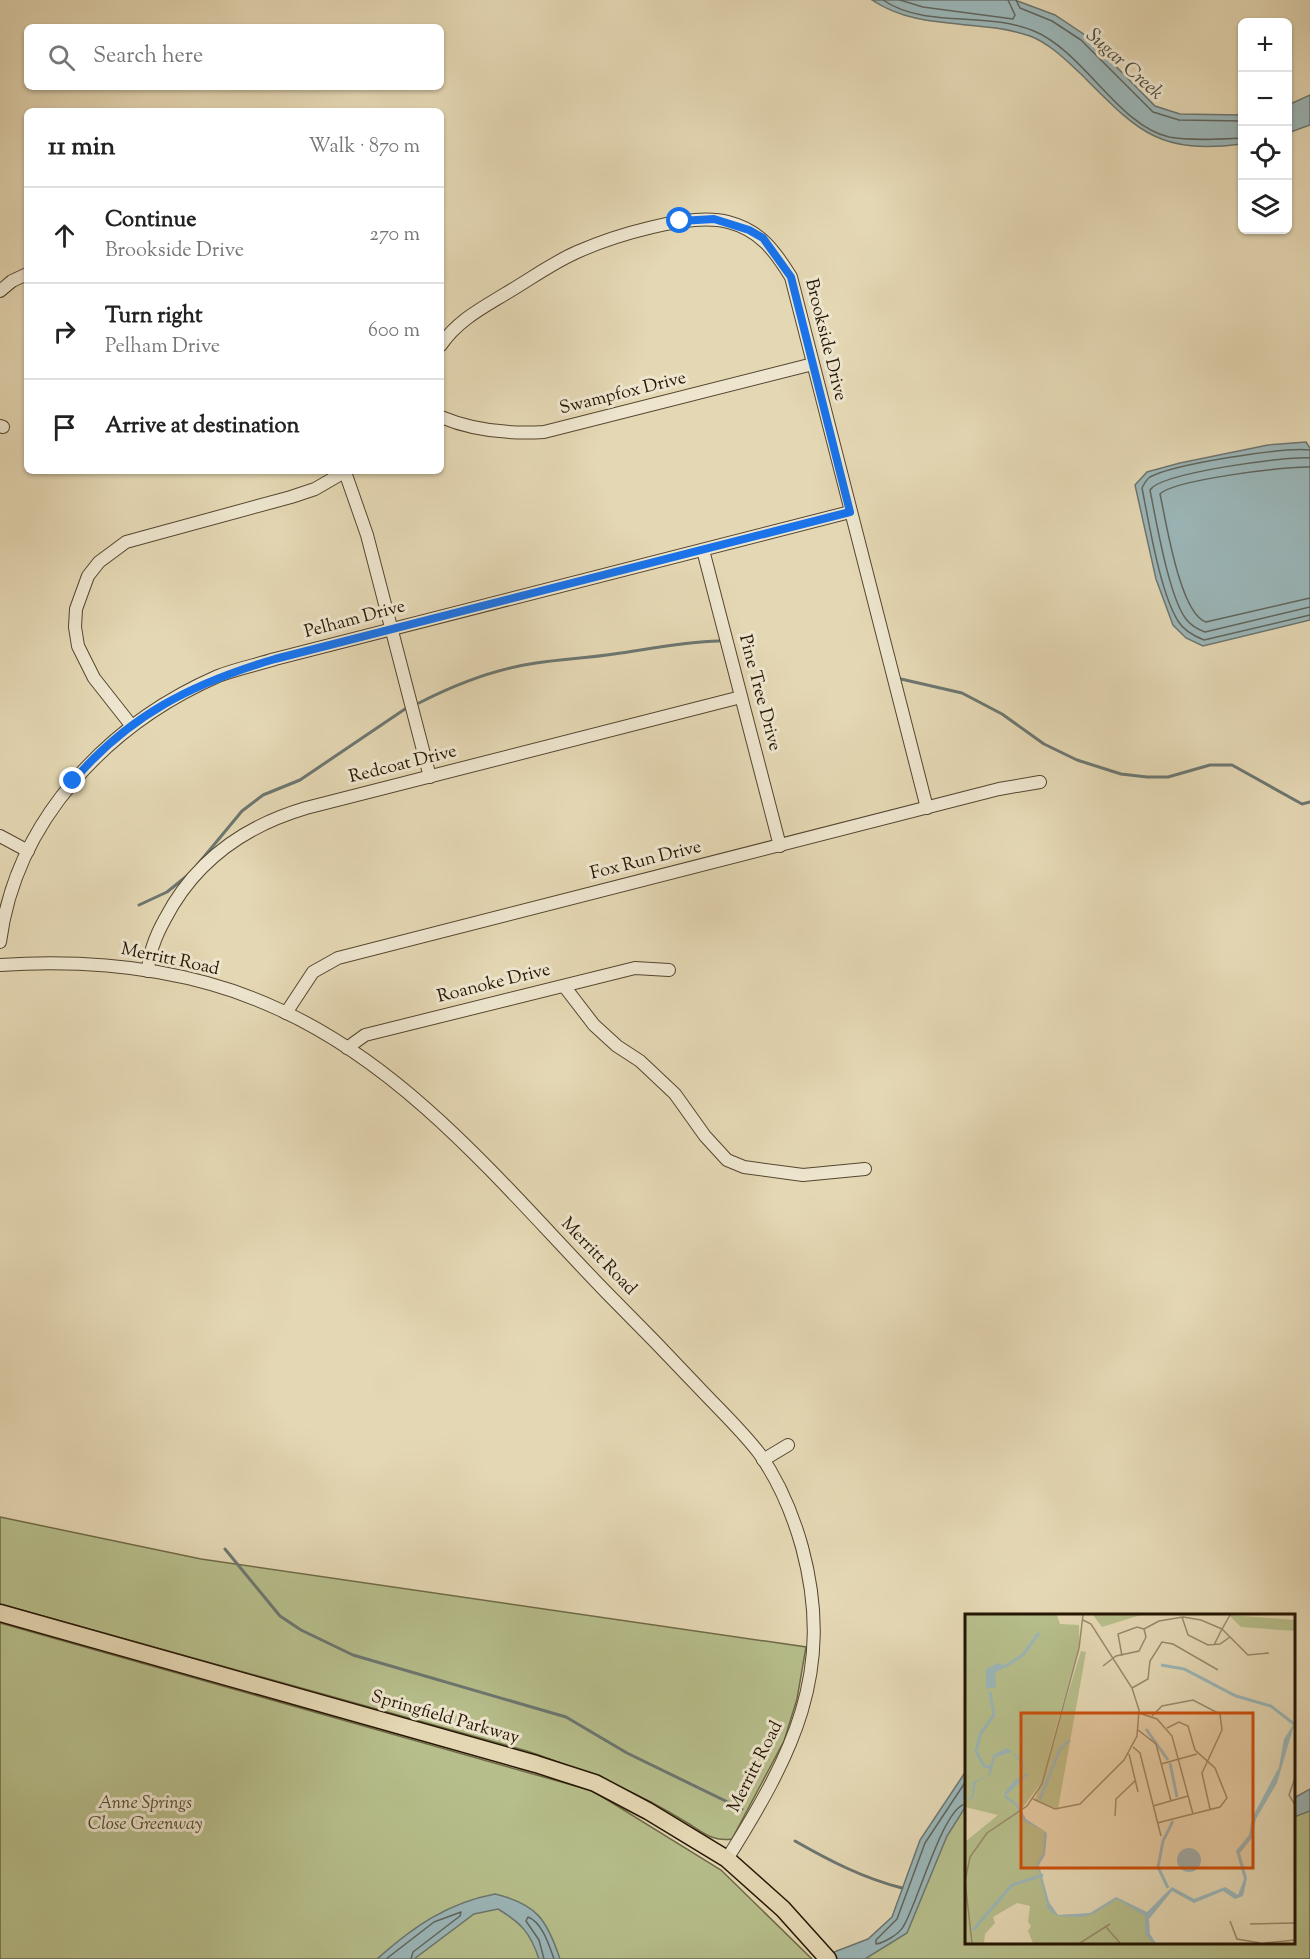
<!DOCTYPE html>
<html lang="en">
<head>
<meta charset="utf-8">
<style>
	body { margin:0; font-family:"Sorts Mill Goudy",serif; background:#f2f2f2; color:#222 }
	.controls { position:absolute; right:18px; top:18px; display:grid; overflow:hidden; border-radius:9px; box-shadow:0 2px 4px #0004 }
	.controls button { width:54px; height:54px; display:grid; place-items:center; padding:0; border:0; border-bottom:2px solid #e0e0e0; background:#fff; color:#222; font:30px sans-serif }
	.stop { position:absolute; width:18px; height:18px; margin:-14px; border:4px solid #1a73e8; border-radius:50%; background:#fff }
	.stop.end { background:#1a73e8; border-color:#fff; box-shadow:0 2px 6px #0008 }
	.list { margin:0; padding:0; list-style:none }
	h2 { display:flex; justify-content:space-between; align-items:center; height:78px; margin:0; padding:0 24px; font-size:26px }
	h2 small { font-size:20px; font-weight:400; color:#767676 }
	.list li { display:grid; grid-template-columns:39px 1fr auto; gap:18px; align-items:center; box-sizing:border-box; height:96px; padding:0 24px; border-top:2px solid #e0e0e0 }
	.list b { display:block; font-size:22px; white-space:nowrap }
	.list p { margin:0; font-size:20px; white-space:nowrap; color:#767676 }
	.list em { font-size:20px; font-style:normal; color:#767676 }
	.icon { flex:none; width:33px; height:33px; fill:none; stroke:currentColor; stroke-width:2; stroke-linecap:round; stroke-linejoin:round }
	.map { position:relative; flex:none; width:1310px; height:1959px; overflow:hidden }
	.search { position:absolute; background:#fff; box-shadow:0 2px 4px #0004; left:24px; top:24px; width:420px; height:66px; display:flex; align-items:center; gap:15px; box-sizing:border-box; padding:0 21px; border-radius:9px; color:#767676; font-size:22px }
	.panel { position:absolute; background:#fff; box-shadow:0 2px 4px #0004; left:24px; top:108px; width:420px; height:366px; border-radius:9px }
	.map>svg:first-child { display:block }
	.green { fill:#b6be8b; stroke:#6e6a47; stroke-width:1.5 }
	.water { fill:#9bb6b8; stroke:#6c7670; stroke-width:1.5 }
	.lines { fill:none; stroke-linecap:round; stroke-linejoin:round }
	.shore { stroke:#60665e; stroke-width:1.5 }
	.stream { stroke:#6c7670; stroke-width:3 }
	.minor-casing { stroke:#55462f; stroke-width:14 }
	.major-casing { stroke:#251603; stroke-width:19 }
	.minor { stroke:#ede5ce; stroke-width:12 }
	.major { stroke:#e4d7b3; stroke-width:16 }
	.route { stroke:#1a73e8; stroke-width:8 }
	.labels { text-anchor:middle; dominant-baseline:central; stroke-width:6; stroke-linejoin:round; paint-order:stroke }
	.street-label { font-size:18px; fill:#251603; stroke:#ede5ce }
	.park-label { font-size:18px; font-style:italic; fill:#50482c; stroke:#ede5ce }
	.water-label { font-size:20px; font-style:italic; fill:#4e4e42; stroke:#ede5ce }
	.inset-river { fill:none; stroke:#9bb6b8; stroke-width:3 }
	.inset-road { fill:none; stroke:#988a6d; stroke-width:1.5 }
	.view { fill:#cb4f0b; fill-opacity:0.15; stroke:#cb4f0b; stroke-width:3 }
	.inset-edge { fill:none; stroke:#251603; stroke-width:3 }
</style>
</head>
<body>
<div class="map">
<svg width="1310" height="1959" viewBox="0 0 1310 1959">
	<rect width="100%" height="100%" fill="#e4d7b3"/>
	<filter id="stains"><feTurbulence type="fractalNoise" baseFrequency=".00333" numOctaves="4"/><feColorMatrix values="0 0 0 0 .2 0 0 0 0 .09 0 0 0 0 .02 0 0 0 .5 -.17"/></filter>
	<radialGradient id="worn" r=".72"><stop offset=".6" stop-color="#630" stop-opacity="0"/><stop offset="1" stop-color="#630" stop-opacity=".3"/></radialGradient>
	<g class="green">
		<path d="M0 1517 201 1559 806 1647 797 1699 784 1741 732 1839C712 1842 703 1832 686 1822 634 1790 585 1771 527 1751L0 1604Z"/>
		<path d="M0 1623 593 1791 721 1870 812 1959H0Z"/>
		<path d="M966 1787V1942H1294V1807L1310 1800V1959H844L892 1931Z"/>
	</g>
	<g class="water">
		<path d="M872 0H1015L1055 15 1085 35 1155 106 1180 114 1242 115V144C1157 155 1137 130 1081 74 1067 61 1049 43 1030 36 978 18 919 32 872 0Z"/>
		<path d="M1310 95V125L1288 133V105Z"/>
		<path d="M1306 442 1310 448V620L1203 646 1186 638 1173 625 1156 579 1135 485 1147 472 1180 463 1268 445Z"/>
		<path d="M966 1771V1806L947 1836 907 1933 865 1959H816L868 1939 892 1917 920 1840Z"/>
		<path d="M1310 1789V1811L1294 1817V1798Z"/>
		<path d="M495 1894C537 1904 547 1920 560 1959H539C530 1932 521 1923 498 1909L474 1914 414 1959H377C413 1927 447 1903 495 1894Z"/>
	</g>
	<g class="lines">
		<g class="shore">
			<path d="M883 0C925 29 987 11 1034 31 1084 52 1119 126 1169 137 1192 141 1219 139 1242 138"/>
			<path d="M900 0 923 7 1013 19 1015 15 1008 0"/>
			<path d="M1016 0 1020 8 1052 21 1081 40 1153 112 1179 120 1242 121"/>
			<path d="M1310 450C1283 447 1174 464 1150 477 1147 479 1144 484 1142 488 1149 523 1160 592 1178 621 1184 631 1194 636 1204 640L1310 615"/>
			<path d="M1310 458C1286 456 1160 473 1150 490 1156 520 1169 597 1186 619 1191 626 1197 629 1205 632L1310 607"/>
			<path d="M1310 467C1287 466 1173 480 1160 494 1166 521 1180 614 1206 622L1310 598"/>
			<path d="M966 1781 925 1843 897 1919 876 1940V1944C884 1943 899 1934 903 1927 917 1906 943 1806 966 1804"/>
			<path d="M386 1959 434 1922 461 1912 460 1916 413 1952 411 1959"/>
			<path d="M544 1959 539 1940 526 1921 528 1917C542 1922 549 1945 554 1959"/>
		</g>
		<g class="stream">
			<path d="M901 679 962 693 1002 714 1044 744 1077 760 1121 774 1147 777H1168L1210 765H1232L1302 804 1310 802"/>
			<path d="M419 703C456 684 494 669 536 663 562 659 588 658 614 654 649 649 683 642 719 641"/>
			<path d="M198 864 242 811 263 795 300 780 405 709"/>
			<path d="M139 905 167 892 188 875"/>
			<path d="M225 1549 280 1616 301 1630 353 1655 566 1717 627 1753 742 1809"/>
			<path d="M795 1841C830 1861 863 1878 902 1888"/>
		</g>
		<g class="minor-casing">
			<g id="minor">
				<path d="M0 291 12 281 27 274"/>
				<path d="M441 345C457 321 482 308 505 294 529 280 552 263 577 252 613 236 690 212 728 222 760 230 775 251 791 277L927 808"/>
				<path d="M441 417C474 431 509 434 544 432L813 364"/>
				<path d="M0 426 3 427"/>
				<path d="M345 472 367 535 430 777"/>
				<path d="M703 550 780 846"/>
				<path d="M131 725 94 678 78 646 75 627 76 609 88 576 99 562 126 542 291 497 315 489 346 471"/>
				<path d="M0 836 28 851"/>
				<path d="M0 942C16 820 108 724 218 676 236 669 256 665 275 659L850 512"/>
				<path d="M0 965C94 959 192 969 278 1009 411 1069 507 1190 606 1292 639 1325 671 1358 703 1392 722 1412 742 1431 759 1453 778 1480 793 1515 802 1547 836 1673 792 1755 727 1859"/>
				<path d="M148 971C149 952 156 935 165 919 195 861 245 826 306 808L741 697"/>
				<path d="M564 986 594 1025 617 1046 640 1061 675 1094 705 1136 727 1160 744 1167 803 1175 865 1169"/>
				<path d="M286 1013 313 972 338 958 999 789 1040 782"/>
				<path d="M347 1048 365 1035 635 968 669 970"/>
				<path d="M763 1460 788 1445"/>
			</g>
		</g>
		<g class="major-casing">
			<path id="major" d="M0 1613 536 1764 595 1783 648 1811 727 1859 783 1909 828 1959"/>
		</g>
		<use href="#minor" class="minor"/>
		<use href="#major" class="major"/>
	</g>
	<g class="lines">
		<path class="route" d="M73 781C129 715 193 683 275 659L850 512 791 277 763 238 749 230 714 219 680 221"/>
	</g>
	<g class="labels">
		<g class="street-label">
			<text transform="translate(825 340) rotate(76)">Brookside Drive</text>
			<text transform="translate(623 394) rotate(-14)">Swampfox Drive</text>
			<text transform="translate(355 620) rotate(-15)">Pelham Drive</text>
			<text transform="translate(759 693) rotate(75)">Pine Tree Drive</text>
			<text transform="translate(403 765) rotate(-14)">Redcoat Drive</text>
			<text transform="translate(646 861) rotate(-14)">Fox Run Drive</text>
			<text transform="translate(170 960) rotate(12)">Merritt Road</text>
			<text transform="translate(494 984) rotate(-14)">Roanoke Drive</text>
			<text transform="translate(598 1257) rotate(46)">Merritt Road</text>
			<text transform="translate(445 1718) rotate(16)">Springfield Parkway</text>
			<text transform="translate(756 1767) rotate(-63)">Merritt Road</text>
		</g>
		<g class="park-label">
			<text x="145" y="1804">Anne Springs<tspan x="145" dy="21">Close Greenway</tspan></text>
		</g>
		<g class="water-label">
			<text transform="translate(1124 65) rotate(42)">Sugar Creek</text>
		</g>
	</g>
	<g transform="translate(965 1614)">
		<rect width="330" height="330" fill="#e4d7b3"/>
		<path d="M0 1H92L95 10 114 11V31L76 169 55 197 60 206 80 217 79 240 73 250 84 293 91 301 126 300 153 284 183 301 181 316 189 329H68L63 317 66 312 69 316 63 308 65 292 52 289 28 303 30 309 20 320 19 329H0V228L33 201 0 193ZM128 1H176L137 13ZM264 1 330 6V17L276 13ZM116 37 121 38 93 195 70 186Z" fill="#b6be8b"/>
		<path d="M33 49 41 53 30 58 31 73 21 75V55ZM330 108 312 169 291 205 287 224 275 239 282 264 278 282 270 285 258 277 229 289 207 277 184 305 185 320 191 329H187L180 319V302L152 285 128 300 117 303 92 302 83 295 72 249 78 239 79 217 59 207 51 192 39 183 40 178 49 167 62 158 47 138 30 143 26 160 11 168 8 184 0 187 7 182 8 168 23 161 28 141 42 134 57 146 63 161 41 181 53 191 61 205 82 219 80 241 74 251 84 288 93 301 125 299 151 283 182 298 207 273 229 285 260 273 273 281 279 265 271 237 284 221 287 204 314 153 319 125ZM212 246a12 12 0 1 1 24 0a12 12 0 1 1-24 0Z" fill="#9bb6b8"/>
		<path class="inset-river" d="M196 51 219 55 271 82 306 92 329 110M39 53 58 41 74 19M25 78 29 101 16 119 11 137 19 152 25 153M181 115 203 146M205 149 212 183M75 185 95 135 105 126M203 274 193 253 198 227 208 207M8 316 47 271 78 261"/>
		<path class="inset-road" d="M217 3 223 21 243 31 255 30 265 23M179 15 194 7 218 3 236 6 257 15 265 1M249 31 257 15 283 41 304 39M157 42 153 20 172 13 179 15M138 52 151 42 174 37 181 23 179 15M167 74 183 65 185 47 197 28 208 30 253 56M174 99 192 105 207 122 228 200M187 102 197 92 228 86 255 100 257 116 237 159 245 195M173 116 191 130 206 187M168 133 175 139 196 222M164 140 173 178M196 150 232 140M330 164 324 181 330 191M68 185 90 195 115 190 159 146 172 122 174 96 167 74 126 10 118 6M188 192 223 182M150 202 151 185 171 166M192 209 255 193 262 184 250 154 230 136 223 112 214 108 202 114M265 307 272 325 295 329M285 310 330 309M141 313 155 329M7 329 0 267 5 243 22 219 62 192 77 170 114 34 118 1M115 329 145 310M300 329 330 326"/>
		<path class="view" d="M56 99H288V254H56Z"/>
		<rect width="330" height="330" class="inset-edge"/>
	</g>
	<rect width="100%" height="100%" filter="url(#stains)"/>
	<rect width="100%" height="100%" fill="url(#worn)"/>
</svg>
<div class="controls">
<button>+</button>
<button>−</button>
<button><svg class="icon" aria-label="locate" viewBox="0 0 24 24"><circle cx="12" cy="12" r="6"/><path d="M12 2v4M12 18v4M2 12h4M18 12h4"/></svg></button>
<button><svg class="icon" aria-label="layers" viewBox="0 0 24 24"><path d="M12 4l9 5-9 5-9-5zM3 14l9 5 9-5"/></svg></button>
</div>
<div class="stop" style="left:680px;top:221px"></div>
<div class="stop end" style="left:73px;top:781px"></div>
<div class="search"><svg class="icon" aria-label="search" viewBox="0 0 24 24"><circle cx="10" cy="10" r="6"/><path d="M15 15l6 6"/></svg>Search here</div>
<section class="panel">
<h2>11 min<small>Walk · 870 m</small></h2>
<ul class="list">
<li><svg class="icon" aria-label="ahead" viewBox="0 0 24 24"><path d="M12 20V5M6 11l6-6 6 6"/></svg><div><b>Continue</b><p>Brookside Drive</p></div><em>270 m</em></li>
<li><svg class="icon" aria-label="right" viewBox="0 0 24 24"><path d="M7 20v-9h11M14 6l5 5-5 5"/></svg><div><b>Turn right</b><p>Pelham Drive</p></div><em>600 m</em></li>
<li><svg class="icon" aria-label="arrive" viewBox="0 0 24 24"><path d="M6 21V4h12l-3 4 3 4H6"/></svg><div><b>Arrive at destination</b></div></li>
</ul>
</section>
</div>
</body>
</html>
